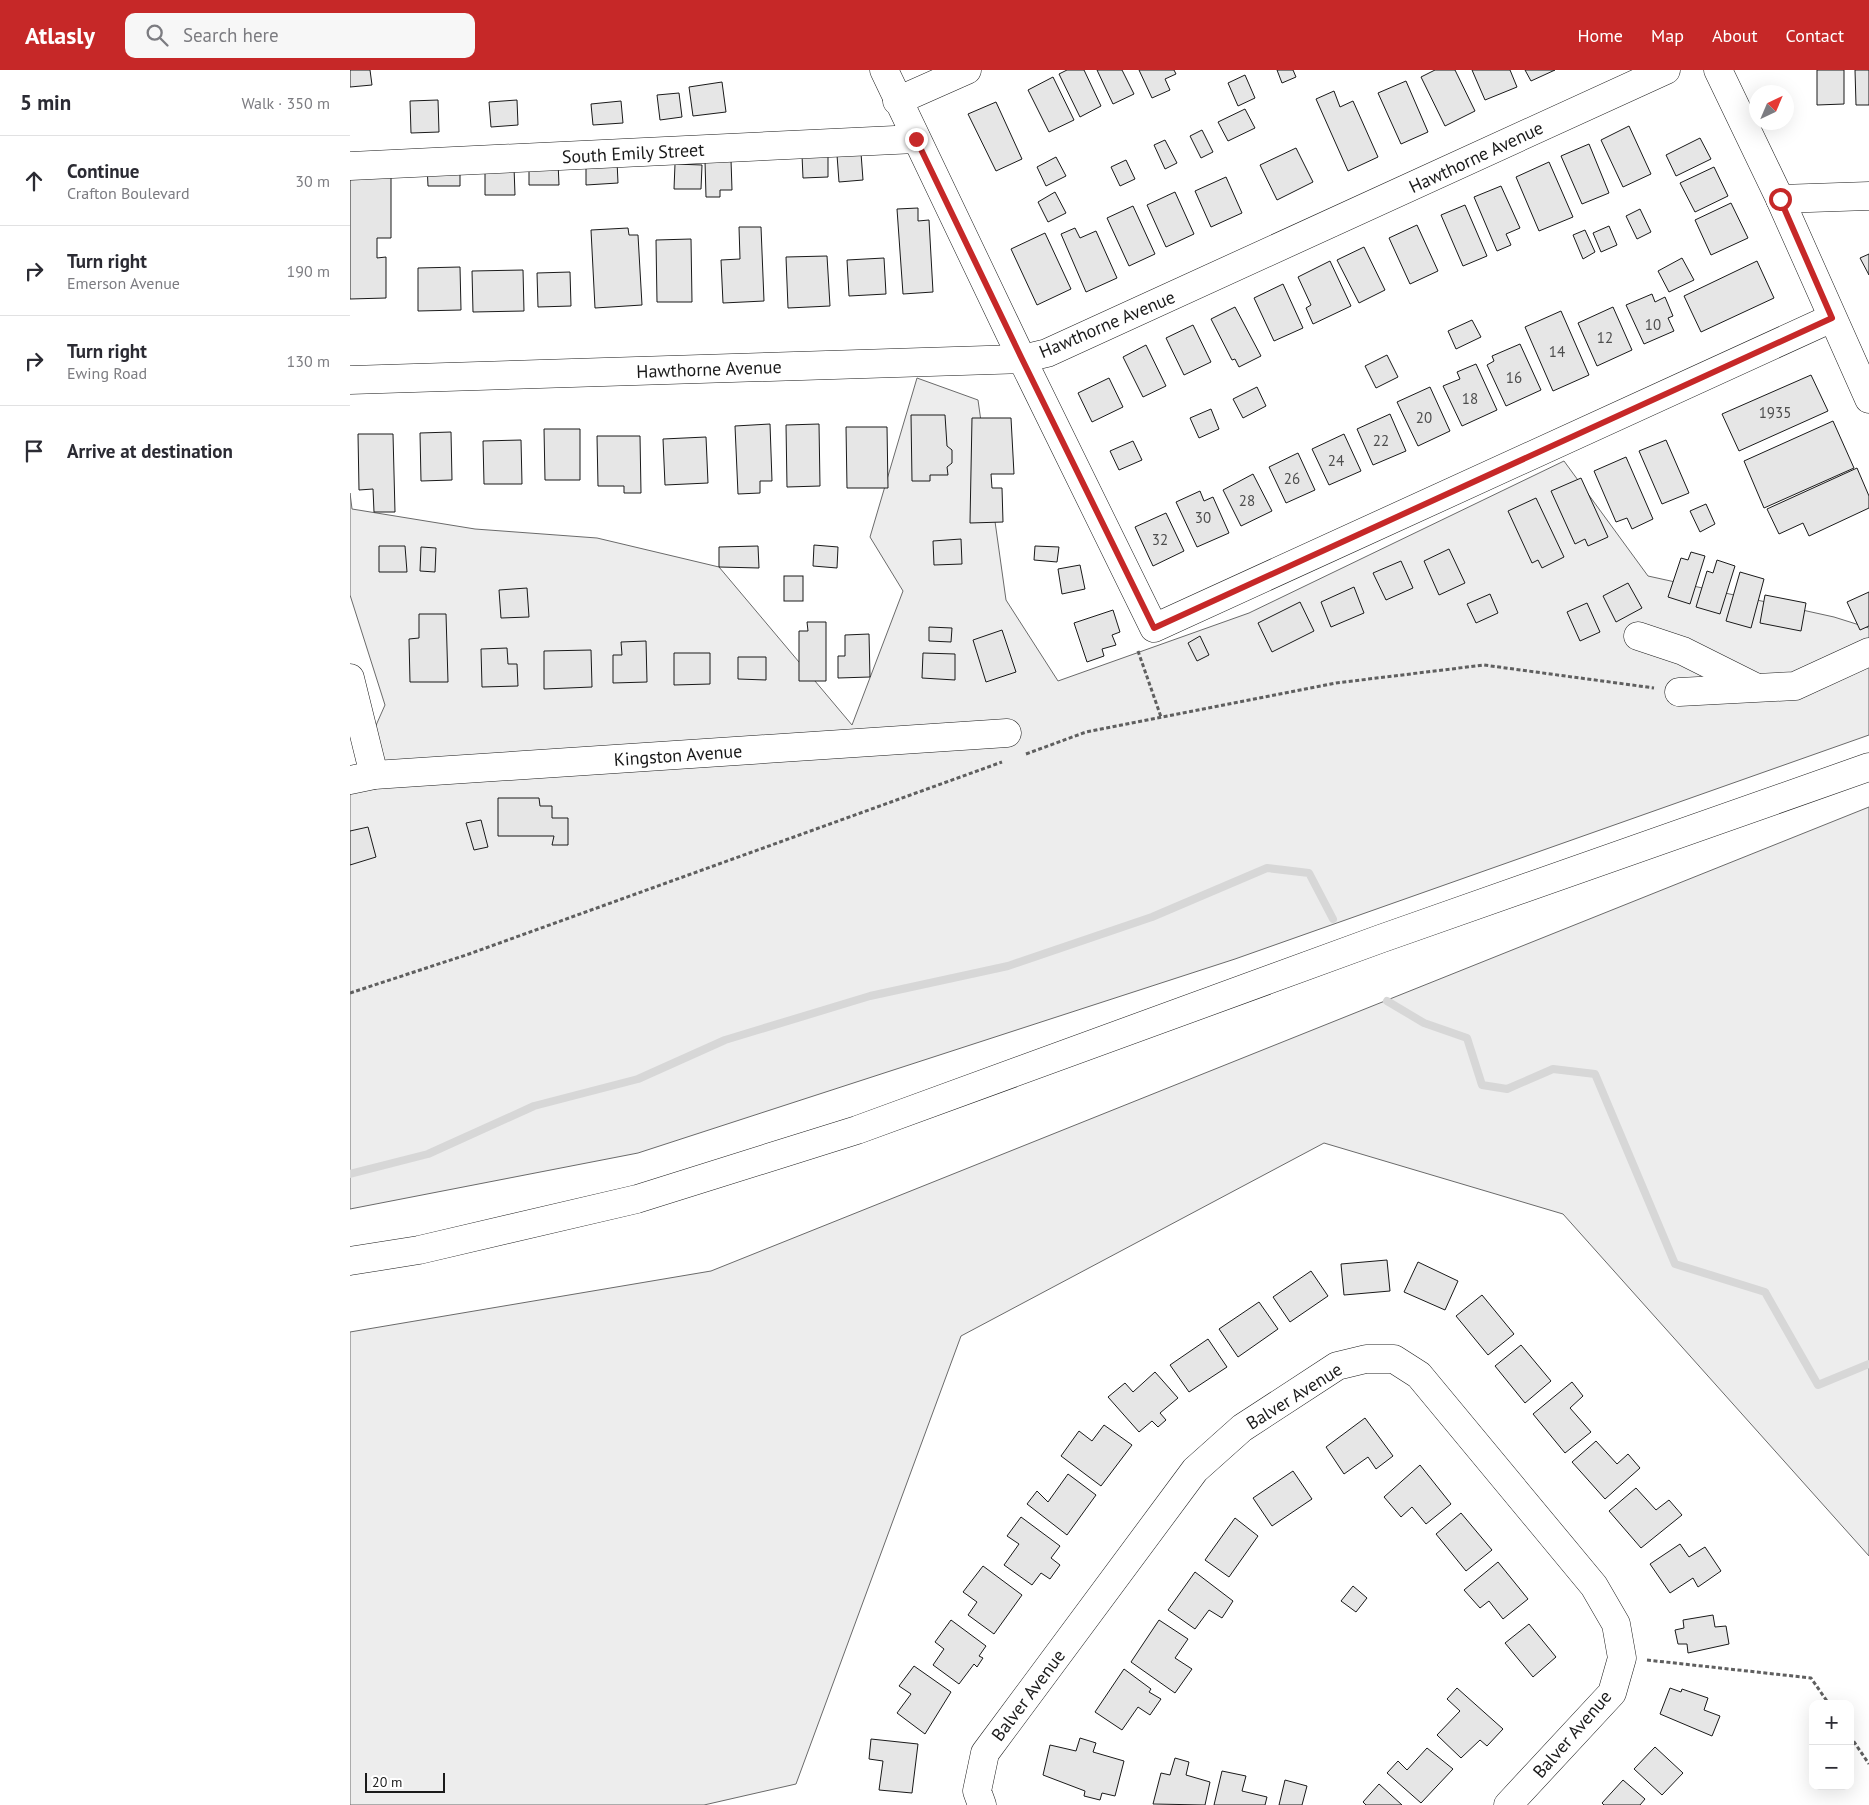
<!DOCTYPE html>
<html lang="en">
<head>
<meta charset="utf-8">
<style>
	body { margin:0; font-family:"PT Sans",sans-serif; background:#f7f7f7; color:#2b2b33 }
	.controls { position:absolute; right:15px; bottom:15px; display:grid; overflow:hidden; border-radius:10px; box-shadow:0 5px 20px #0002 }
	.controls button { width:45px; height:45px; display:grid; place-items:center; padding:0; border:0; border-bottom:1px solid #e1e1e2; background:#fff; color:#2b2b33; font:25px sans-serif }
	.compass { position:absolute; left:1399px; top:15px; width:45px; height:45px; border-radius:50%; background:#fff; box-shadow:0 5px 20px #0002; rotate:44deg }
	.scale { position:absolute; left:15px; bottom:12px; width:80px; box-sizing:border-box; padding-left:5px; border:2px solid #1a1a1a; border-top:0; font-size:14px; line-height:18px; white-space:nowrap; color:#1a1a1a; -webkit-text-stroke:4px #fff; paint-order:stroke }
	.stop { position:absolute; width:15px; height:15px; margin:-11px; border:4px solid #c62828; border-radius:50%; background:#fff }
	.stop.end { background:#c62828; border-color:#fff; box-shadow:0 1px 5px #0008 }
	.list { margin:0; padding:0; list-style:none }
	h2 { display:flex; justify-content:space-between; align-items:center; height:65px; margin:0; padding:0 20px; font-size:21px }
	h2 small { font-size:16px; font-weight:400; color:#7c7c81 }
	.list li { display:grid; grid-template-columns:32px 1fr auto; gap:15px; align-items:center; box-sizing:border-box; height:90px; padding:0 20px; border-top:1px solid #e1e1e2 }
	.list b { display:block; font-size:19px; white-space:nowrap }
	.list p { margin:0; font-size:16px; white-space:nowrap; color:#7c7c81 }
	.list em { font-size:16px; font-style:normal; color:#7c7c81 }
	.icon { flex:none; width:28px; height:28px; fill:none; stroke:currentColor; stroke-width:2; stroke-linecap:round; stroke-linejoin:round }
	.map { position:relative; flex:none; width:1519px; height:1735px; overflow:hidden }
	header { display:flex; align-items:center; gap:30px; box-sizing:border-box; height:70px; padding:0 25px; background:#c62828; color:#fff }
	header strong { font-size:24px }
	nav { display:flex; gap:28px; margin-inline-start:auto; font-size:18px }
	.search { width:350px; height:45px; background:#f7f7f7; display:flex; align-items:center; gap:12px; box-sizing:border-box; padding:0 18px; border-radius:10px; color:#7c7c81; font-size:19px }
	main { display:flex }
	aside { flex:1; background:#fff }
	.map>svg:first-child { display:block }
	.built { fill:#ededed; stroke:#6a6a6a }
	.lines { fill:none; stroke-linecap:round; stroke-linejoin:round }
	.stream { stroke:#d7d7d7; stroke-width:8 }
	.building { fill:#e6e6e6; stroke:#1a1a1a }
	.minor-casing { stroke:#1a1a1a; stroke-width:29 }
	.path { stroke:#5f5f5f; stroke-width:3; stroke-dasharray:4 2.5; stroke-linecap:butt }
	.minor { stroke:#fff; stroke-width:28 }
	.route { stroke:#c62828; stroke-width:6 }
	.labels { text-anchor:middle; dominant-baseline:central; stroke-width:4; stroke-linejoin:round; paint-order:stroke }
	.number-label { font-size:15px; fill:#4d4d4d }
	.street-label { font-size:18px; fill:#1a1a1a; stroke:#fff }
</style>
</head>
<body>
<header>
<strong>Atlasly</strong>
<div class="search"><svg class="icon" aria-label="search" viewBox="0 0 24 24"><circle cx="10" cy="10" r="6"/><path d="M15 15l6 6"/></svg>Search here</div>
<nav><a>Home</a><a>Map</a><a>About</a><a>Contact</a></nav>
</header>
<main>
<aside>
<h2>5 min<small>Walk · 350 m</small></h2>
<ul class="list">
<li><svg class="icon" aria-label="ahead" viewBox="0 0 24 24"><path d="M12 20V5M6 11l6-6 6 6"/></svg><div><b>Continue</b><p>Crafton Boulevard</p></div><em>30 m</em></li>
<li><svg class="icon" aria-label="right" viewBox="0 0 24 24"><path d="M7 20v-9h11M14 6l5 5-5 5"/></svg><div><b>Turn right</b><p>Emerson Avenue</p></div><em>190 m</em></li>
<li><svg class="icon" aria-label="right" viewBox="0 0 24 24"><path d="M7 20v-9h11M14 6l5 5-5 5"/></svg><div><b>Turn right</b><p>Ewing Road</p></div><em>130 m</em></li>
<li><svg class="icon" aria-label="arrive" viewBox="0 0 24 24"><path d="M6 21V4h12l-3 4 3 4H6"/></svg><div><b>Arrive at destination</b></div></li>
</ul>
</aside>
<div class="map">
<svg width="1519" height="1735" viewBox="0 0 1519 1735">
	<rect width="100%" height="100%" fill="#fff"/>
	<g class="built">
		<path d="M567 308 628 330 656 530 708 611 899 543 1214 391 1298 506 1484 547 1519 558V665L885 889 288 1083 0 1139V714L35 635 0 525V423L2 439 125 459 247 468 369 497 502 655 553 521 520 467Z"/>
		<path d="M1519 737V1486L1213 1144 974 1073 611 1266 446 1714 354 1735H0V1262L361 1201Z"/>
	</g>
	<g class="lines">
		<g class="stream">
			<path d="M1037 931 1074 953 1117 968 1132 1015 1157 1019 1203 999 1245 1004 1325 1194 1415 1222 1468 1315 1519 1294"/>
			<path d="M0 1104 78 1084 184 1036 288 1009 375 970 520 926 658 896 802 847 917 798 959 803 983 849"/>
		</g>
	</g>
	<g class="building">
		<path d="M0 0H20L22 15 0 17Z"/>
		<path d="M717 0H734L751 36 730 47 709 4Z"/>
		<path d="M747 0H772L784 24 763 34Z"/>
		<path d="M789 0H824L826 4 815 9 820 20 802 28Z"/>
		<path d="M927 0H943L946 7 932 13Z"/>
		<path d="M1085 0H1105L1125 41 1095 56 1071 7Z"/>
		<path d="M1122 0H1160L1167 17 1135 30Z"/>
		<path d="M1175 0H1205L1181 11Z"/>
		<path d="M1467 0H1494V34L1467 35Z"/>
		<path d="M1505 0H1519V35H1506Z"/>
		<path d="M895 5 905 28 888 36 878 13Z"/>
		<path d="M703 7 724 50 699 62 678 20Z"/>
		<path d="M1056 11 1078 62 1051 74 1028 23Z"/>
		<path d="M372 12 376 42 343 46 339 17Z"/>
		<path d="M984 21 990 37 1003 31 1028 87 998 101 966 29Z"/>
		<path d="M329 23 332 47 310 50 307 25Z"/>
		<path d="M88 30 89 62 61 63 60 31Z"/>
		<path d="M167 30 168 55 141 57 139 32Z"/>
		<path d="M271 31 273 53 243 55 241 34Z"/>
		<path d="M646 32 672 89 646 101 618 44Z"/>
		<path d="M895 39 905 58 878 71 868 52Z"/>
		<path d="M1279 56 1301 104 1273 117 1251 70Z"/>
		<path d="M852 60 863 82 851 88 840 66Z"/>
		<path d="M1350 68 1361 89 1326 106 1316 85Z"/>
		<path d="M815 70 827 93 815 99 804 75Z"/>
		<path d="M1239 74 1259 123 1232 134 1211 86Z"/>
		<path d="M946 78 963 112 927 130 910 95Z"/>
		<path d="M511 83 513 110 489 112 487 85Z"/>
		<path d="M478 84V107L453 108 452 85Z"/>
		<path d="M706 87 716 106 696 116 687 97Z"/>
		<path d="M381 90 382 120H370V127H356L355 91Z"/>
		<path d="M776 90 785 109 770 116 761 97Z"/>
		<path d="M267 91 268 113 236 115V92Z"/>
		<path d="M179 92H208L209 115H179Z"/>
		<path d="M1199 92 1223 147 1189 161 1166 107Z"/>
		<path d="M77 94H110V116H78Z"/>
		<path d="M325 94 352 95 351 119H324Z"/>
		<path d="M135 97H164L165 125H135Z"/>
		<path d="M1364 97 1378 126 1345 142 1330 113Z"/>
		<path d="M41 107V168H27V188L36 187V228L0 229V108Z"/>
		<path d="M876 107 892 143 861 157 845 121Z"/>
		<path d="M1151 116 1170 158 1156 164 1161 175 1147 181 1124 127Z"/>
		<path d="M705 122 716 143 698 152 688 132Z"/>
		<path d="M825 122 844 164 816 177 797 135Z"/>
		<path d="M1381 133 1398 168 1361 185 1345 150Z"/>
		<path d="M1115 135 1137 186 1113 196 1091 145Z"/>
		<path d="M783 136 805 184 779 196 757 148Z"/>
		<path d="M568 138V151L579 150 583 222 553 224 547 139Z"/>
		<path d="M1290 139 1301 162 1287 169 1276 146Z"/>
		<path d="M1067 155 1088 201 1060 214 1039 168Z"/>
		<path d="M1259 156 1267 175 1251 182 1243 163Z"/>
		<path d="M389 157H411L414 231 373 233 371 190 390 189Z"/>
		<path d="M278 158 279 165H288L292 235 245 238 241 160Z"/>
		<path d="M725 158 730 168 746 161 767 208 736 222 711 164Z"/>
		<path d="M1235 160 1245 182 1233 189 1223 165Z"/>
		<path d="M695 163 721 219 687 235 661 179Z"/>
		<path d="M341 169 342 232H307L306 170Z"/>
		<path d="M1014 177 1035 220 1009 233 987 190Z"/>
		<path d="M1519 184V205L1510 188Z"/>
		<path d="M477 186 480 236 438 238 436 187Z"/>
		<path d="M534 188 536 224 499 226 497 190Z"/>
		<path d="M1332 188 1344 210 1319 222 1308 201Z"/>
		<path d="M980 191 1001 236 963 254 956 238 961 235 948 207Z"/>
		<path d="M1407 191 1424 228 1351 262 1334 226Z"/>
		<path d="M110 197 111 240 68 241V198Z"/>
		<path d="M173 200 174 241 123 242 122 201Z"/>
		<path d="M220 202 221 236 188 237 187 203Z"/>
		<path d="M933 214 953 258 924 271 904 228Z"/>
		<path d="M1302 224 1305 232 1315 227 1323 246 1318 248 1324 261 1294 274 1276 235Z"/>
		<path d="M885 237 911 286 889 297 885 289 882 290 861 249Z"/>
		<path d="M1263 237 1282 280 1247 296 1228 253Z"/>
		<path d="M1211 241 1239 305 1203 321 1175 257Z"/>
		<path d="M1122 250 1131 267 1106 279 1098 261Z"/>
		<path d="M843 255 861 292 834 305 816 268Z"/>
		<path d="M1170 274 1191 320 1156 336 1137 295 1144 291 1142 286Z"/>
		<path d="M796 275 816 316 793 327 773 287Z"/>
		<path d="M1037 285 1048 307 1026 318 1015 296Z"/>
		<path d="M1126 294 1147 340 1112 356 1093 316 1110 309 1107 302Z"/>
		<path d="M1461 305 1478 341 1389 381 1372 344Z"/>
		<path d="M759 308 773 337 742 352 728 323Z"/>
		<path d="M907 317 916 336 893 348 883 329Z"/>
		<path d="M1080 317 1100 361 1068 376 1047 332Z"/>
		<path d="M861 339 869 359 849 368 840 348Z"/>
		<path d="M1040 344 1056 381 1023 395 1007 359Z"/>
		<path d="M561 345H595L597 376 602 380V393L597 397 598 405H580V411H562Z"/>
		<path d="M622 348H661L664 404H641L642 418H652L653 452 620 453Z"/>
		<path d="M1483 351 1504 398 1414 438 1394 391Z"/>
		<path d="M420 354 422 411H410V423L388 424 385 356Z"/>
		<path d="M469 354 470 416 437 417 436 355Z"/>
		<path d="M496 357H537L538 418H497Z"/>
		<path d="M194 359H230V410H195Z"/>
		<path d="M101 362 102 410 71 411 70 363Z"/>
		<path d="M8 364H43L45 442H24L23 419 9 420Z"/>
		<path d="M994 364 1011 401 979 415 962 379Z"/>
		<path d="M247 366H290L291 423H274V416H248Z"/>
		<path d="M356 367 358 413 315 415 313 369Z"/>
		<path d="M171 370 172 414H134L133 371Z"/>
		<path d="M1316 370 1339 423 1312 434 1289 381Z"/>
		<path d="M783 371 792 390 769 400 760 381Z"/>
		<path d="M948 383 965 420 936 433 919 397Z"/>
		<path d="M1276 387 1303 449 1282 459 1277 448 1266 452 1244 401Z"/>
		<path d="M1507 398 1519 426V438L1459 466 1453 453 1429 464 1417 439Z"/>
		<path d="M903 404 922 441 891 456 873 420Z"/>
		<path d="M1231 408 1258 467 1238 476 1235 469 1225 474 1201 421Z"/>
		<path d="M850 421 854 431 863 427 879 463 847 477 826 432Z"/>
		<path d="M1186 428 1214 487 1192 498 1188 490 1182 493 1158 441Z"/>
		<path d="M1356 434 1365 454 1350 462 1340 441Z"/>
		<path d="M816 443 834 481 803 496 785 457Z"/>
		<path d="M611 469 612 494 584 495 583 471Z"/>
		<path d="M464 475 488 477 487 498 463 496Z"/>
		<path d="M29 476H55L57 502H29Z"/>
		<path d="M408 476 409 498 369 497V477Z"/>
		<path d="M685 476 709 477 707 492 684 490Z"/>
		<path d="M71 477 86 478 85 502 70 501Z"/>
		<path d="M1099 479 1115 513 1089 525 1074 491Z"/>
		<path d="M1341 482 1355 486 1340 534 1318 527 1331 488 1338 490Z"/>
		<path d="M1367 490 1385 496 1370 544 1346 537 1357 501 1363 503Z"/>
		<path d="M1051 491 1063 518 1036 530 1023 503Z"/>
		<path d="M730 495 735 519 712 524 708 499Z"/>
		<path d="M1390 502 1414 509 1401 558 1376 551Z"/>
		<rect x="434" y="506" width="19" height="25"/>
		<path d="M1278 513 1292 538 1266 552 1253 526Z"/>
		<path d="M1004 517 1014 543 981 557 971 532Z"/>
		<path d="M177 518 179 547 151 548 149 520Z"/>
		<path d="M1519 522V556L1510 560 1497 532Z"/>
		<path d="M1140 524 1148 543 1126 553 1117 534Z"/>
		<path d="M1415 525 1456 533 1451 561 1410 553Z"/>
		<path d="M950 532 964 561 922 582 908 553Z"/>
		<path d="M1237 533 1250 562 1230 571 1217 542Z"/>
		<path d="M763 540 770 562 762 565 766 575 752 579 754 586 737 592 724 553Z"/>
		<path d="M69 544H96L98 612H60L59 569 69 568Z"/>
		<path d="M457 552H476V611H449V561H458Z"/>
		<path d="M579 557 602 558 601 572 579 571Z"/>
		<path d="M652 560 666 602 636 612 623 570Z"/>
		<path d="M519 564 520 607 488 608V586H495V565Z"/>
		<path d="M850 566 859 585 847 591 838 573Z"/>
		<path d="M296 571 297 612 263 613V585H272L271 572Z"/>
		<path d="M157 578 158 594H167L168 616 132 617 131 579Z"/>
		<path d="M241 580 242 617 194 619V581Z"/>
		<path d="M324 583H360V614L324 615Z"/>
		<path d="M573 583 605 584V610L572 608Z"/>
		<path d="M388 587H416V610L388 609Z"/>
		<path d="M148 728H189L190 736H202V748H218V775H202L204 766H148Z"/>
		<path d="M131 750 138 777 124 780 116 753Z"/>
		<path d="M18 757 26 787 0 795V761Z"/>
		<path d="M1037 1190 1040 1221 994 1225 991 1194Z"/>
		<path d="M1068 1192 1108 1211 1095 1240 1054 1222Z"/>
		<path d="M961 1201 978 1226 940 1252 923 1227Z"/>
		<path d="M1132 1225 1164 1264 1138 1285 1106 1246Z"/>
		<path d="M909 1232 928 1259 888 1287 869 1259Z"/>
		<path d="M858 1269 877 1297 839 1322 820 1295Z"/>
		<path d="M1171 1275 1201 1311 1175 1333 1145 1296Z"/>
		<path d="M805 1302 828 1328 810 1343 816 1350 808 1357 802 1351 789 1362 758 1327 775 1313 783 1322Z"/>
		<path d="M1222 1312 1233 1326 1220 1338 1241 1362 1215 1383 1183 1344Z"/>
		<path d="M1015 1348 1043 1386 1026 1399 1018 1387 994 1404 976 1377Z"/>
		<path d="M754 1355 782 1375 751 1416 711 1386 729 1361 742 1371Z"/>
		<path d="M1246 1371 1267 1394 1278 1384 1290 1398 1255 1429 1222 1392Z"/>
		<path d="M1070 1395 1101 1434 1076 1454 1062 1437 1051 1447 1034 1427Z"/>
		<path d="M943 1401 962 1429 922 1456 903 1428Z"/>
		<path d="M718 1404 746 1425 717 1465 677 1434 687 1421 698 1432Z"/>
		<path d="M1286 1418 1306 1440 1319 1430 1332 1445 1291 1478 1259 1441Z"/>
		<path d="M1111 1443 1142 1480 1116 1501 1086 1464Z"/>
		<path d="M671 1447 710 1476 701 1488 710 1495 700 1509 691 1503 682 1515 654 1495 669 1474 657 1466Z"/>
		<path d="M885 1448 908 1466 879 1507 855 1490Z"/>
		<path d="M1330 1474 1339 1487 1355 1477 1371 1501 1348 1517 1343 1508 1320 1523 1300 1494Z"/>
		<path d="M1148 1492 1178 1529 1153 1549 1139 1531 1130 1538 1114 1520Z"/>
		<path d="M633 1496 672 1525 644 1564 618 1545 627 1532 613 1522Z"/>
		<path d="M845 1502 883 1531 872 1548 859 1540 845 1559 818 1540Z"/>
		<path d="M1003 1516 1017 1528 1006 1542 991 1531Z"/>
		<path d="M1363 1545 1365 1557 1376 1556 1379 1574 1338 1583 1337 1574H1328L1325 1560 1334 1558 1333 1550Z"/>
		<path d="M601 1550 636 1576 629 1586 633 1588 627 1597 624 1594 609 1614 583 1595 594 1579 585 1572Z"/>
		<path d="M809 1550 838 1569 825 1588 842 1599 825 1623 781 1592Z"/>
		<path d="M1179 1554 1206 1587 1183 1607 1155 1573Z"/>
		<path d="M564 1596 601 1622 575 1664 547 1643 561 1624 549 1616Z"/>
		<path d="M774 1599 801 1619 799 1622 811 1629 800 1645 788 1637 772 1660 745 1642Z"/>
		<path d="M1107 1618 1153 1659 1137 1676 1130 1670 1111 1688 1087 1665 1110 1641 1097 1629Z"/>
		<path d="M1320 1618 1331 1622 1332 1619 1358 1628 1354 1640 1370 1646 1362 1666 1310 1644Z"/>
		<path d="M730 1668 746 1673 743 1682 774 1691 765 1726 752 1723 750 1730 734 1726 735 1721 693 1705 700 1675 726 1681Z"/>
		<path d="M521 1669 568 1674 562 1723 529 1720 533 1691 519 1689Z"/>
		<path d="M1305 1677 1333 1703 1312 1725 1284 1699Z"/>
		<path d="M1077 1678 1103 1699 1071 1733 1037 1703 1048 1691 1057 1700Z"/>
		<path d="M825 1688 839 1692 836 1705 860 1712 855 1735 803 1734 811 1703 820 1705Z"/>
		<path d="M872 1701 896 1706 892 1721 917 1727 915 1735H864Z"/>
		<path d="M935 1710 957 1716 952 1735H929Z"/>
		<path d="M1273 1710 1295 1729 1290 1735H1254L1252 1733Z"/>
		<path d="M1029 1714 1052 1735H1016L1013 1732Z"/>
	</g>
	<g class="lines">
		<g class="minor-casing">
			<g id="minor">
				<path d="M534 0 672 289 804 558 1482 248"/>
				<path d="M1368 0 1430 129 1519 329"/>
				<path d="M547 31 617 0"/>
				<path d="M0 96 566 69"/>
				<path d="M1430 129 1519 126"/>
				<path d="M0 310 672 289 697 283 1316 0"/>
				<path d="M1288 566 1333 581 1405 617"/>
				<path d="M0 608 24 705"/>
				<path d="M1329 622 1445 616 1519 582"/>
				<path d="M0 710 24 705 657 663"/>
				<path d="M0 1191 69 1180 287 1129 507 1060 1030 869 1519 697"/>
				<path d="M632 1735 627 1721 635 1683 845 1400 892 1358 987 1296 1016 1289H1044L1069 1305 1244 1516 1266 1554 1272 1588 1262 1623 1158 1735"/>
			</g>
		</g>
		<g class="path">
			<path d="M788 581 811 647"/>
			<path d="M676 684 736 662 986 613 1134 595 1304 618"/>
			<path d="M0 923 119 884 652 692"/>
			<path d="M1297 1590 1461 1608 1479 1634"/>
			<path d="M1500 1666 1519 1694"/>
		</g>
		<use href="#minor" class="minor"/>
	</g>
	<g class="lines">
		<path class="route" d="M566 69 672 289 804 558 1482 248 1430 129"/>
	</g>
	<g class="labels">
		<g class="number-label">
			<text x="1303" y="254">10</text>
			<text x="1255" y="267">12</text>
			<text x="1207" y="281">14</text>
			<text x="1164" y="307">16</text>
			<text x="1120" y="328">18</text>
			<text x="1425" y="342">1935</text>
			<text x="1074" y="347">20</text>
			<text x="1031" y="370">22</text>
			<text x="986" y="390">24</text>
			<text x="942" y="408">26</text>
			<text x="897" y="430">28</text>
			<text x="853" y="447">30</text>
			<text x="810" y="469">32</text>
		</g>
		<g class="street-label">
			<text transform="translate(283 83) rotate(-3)">South Emily Street</text>
			<text transform="translate(1126 87) rotate(-25)">Hawthorne Avenue</text>
			<text transform="translate(757 254) rotate(-23)">Hawthorne Avenue</text>
			<text transform="translate(359 299) rotate(-2)">Hawthorne Avenue</text>
			<text transform="translate(328 685) rotate(-4)">Kingston Avenue</text>
			<text transform="translate(944 1326) rotate(-32)">Balver Avenue</text>
			<text transform="translate(678 1625) rotate(-53)">Balver Avenue</text>
			<text transform="translate(1222 1664) rotate(-49)">Balver Avenue</text>
		</g>
	</g>
</svg>
<div class="controls">
<button>+</button>
<button>−</button>
</div>
<svg class="compass" viewBox="-18 -18 36 36"><path d="M0-13l5 13h-10z" fill="#e53935"/><path d="M0 13l5-13h-10z" fill="#7c7c81"/></svg>
<div class="scale">20 m</div>
<div class="stop" style="left:1430px;top:129px"></div>
<div class="stop end" style="left:566px;top:69px"></div>
</div>
</main>
</body>
</html>
